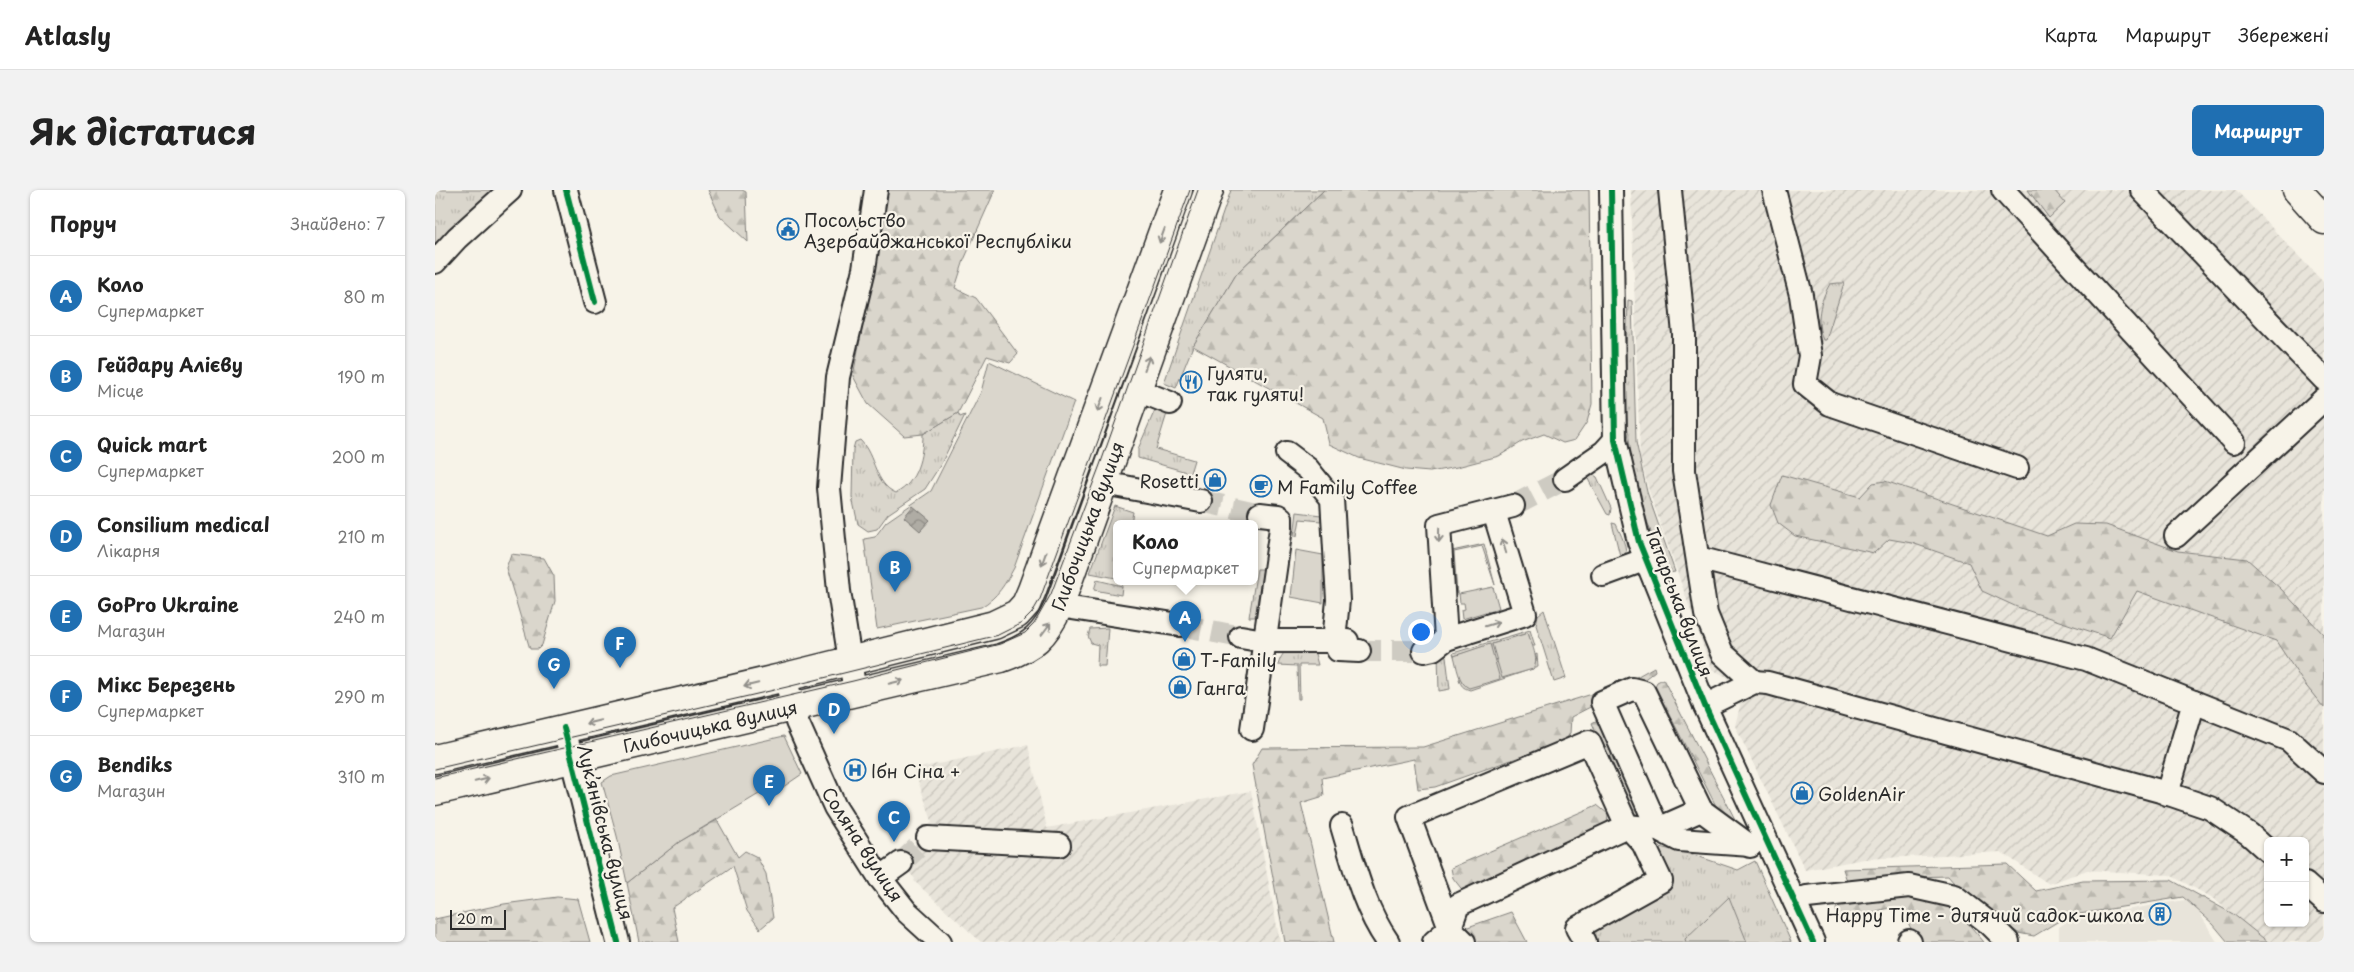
<!DOCTYPE html>
<html lang="uk">
<head>
<meta charset="utf-8">
<style>
	body { margin:0; font-family:"Playpen Sans",sans-serif; background:#f2f2f2; color:#222 }
	.controls { position:absolute; right:15px; bottom:15px; display:grid; overflow:hidden; border-radius:8px; box-shadow:0 1px 4px #0004 }
	.controls button { width:45px; height:45px; display:grid; place-items:center; padding:0; border:0; border-bottom:1px solid #e0e0e0; background:#fff; color:#222; font:25px sans-serif }
	.scale { position:absolute; left:15px; bottom:12px; width:56px; box-sizing:border-box; padding-left:5px; border:2px solid #2b2b2b; border-top:0; font-size:14px; line-height:18px; white-space:nowrap; color:#2b2b2b; -webkit-text-stroke:4px #f7f3e8; paint-order:stroke }
	.you { position:absolute; left:985px; top:441px; width:18px; height:18px; margin:-12px; border:4px solid #fff; border-radius:50%; background:#1a73e8; box-shadow:0 0 0 8px #1a73e833 }
	.badge { display:grid; place-items:center; width:32px; height:32px; border-radius:50%; background:#1f6fb2; color:#fff; font-size:16px; font-weight:700 }
	.pin { position:absolute; translate:-50% -41px; filter:drop-shadow(0 1px 2px #0008) }
	.pin::after { content:''; position:absolute; top:26px; width:18px; height:15px; background:inherit; clip-path:polygon(0 0,100% 0,50% 100%) }
	.popup { position:absolute; left:678px; top:330px; width:145px; height:65px; box-sizing:border-box; display:grid; place-content:center; border-radius:8px; background:#fff; filter:drop-shadow(0 1px 4px #0005); font-size:16px; white-space:nowrap; color:#767676 }
	.popup b { font-size:19px; color:#222 }
	.popup::after { content:''; position:absolute; left:50%; top:100%; margin-left:-10px; border:10px solid transparent; border-top-color:#fff }
	.list { margin:0; padding:0; list-style:none }
	h2 { display:flex; justify-content:space-between; align-items:center; height:65px; margin:0; padding:0 20px; font-size:21px }
	h2 small { font-size:16px; font-weight:400; color:#767676 }
	.list li { display:grid; grid-template-columns:32px 1fr auto; gap:15px; align-items:center; box-sizing:border-box; height:80px; padding:0 20px; border-top:1px solid #e0e0e0 }
	.list b { display:block; font-size:19px; white-space:nowrap }
	.list p { margin:0; font-size:16px; white-space:nowrap; color:#767676 }
	.list em { font-size:16px; font-style:normal; color:#767676 }
	.map { position:relative; flex:none; width:1889px; height:752px; overflow:hidden; border-radius:8px }
	header { display:flex; align-items:center; gap:30px; box-sizing:border-box; height:70px; padding:0 25px; background:#fff; border-bottom:1px solid #e0e0e0 }
	header strong { font-size:24px }
	nav { display:flex; gap:28px; margin-inline-start:auto; font-size:18px }
	.intro { display:flex; align-items:center; justify-content:space-between; box-sizing:border-box; height:120px; padding:0 30px }
	h1 { margin:0; font-size:35px }
	.button { padding:12px 22px; border-radius:8px; background:#1f6fb2; color:#fff; font-size:18px; font-weight:700 }
	main { display:flex; gap:30px; padding:0 30px }
	aside { flex:1; background:#fff; border-radius:8px; box-shadow:0 1px 4px #0004 }
	.map>svg:first-child { display:block }
	.built { fill:#e8e4da }
	.industrial { fill:url(#industrial-furrows); fill-rule:evenodd }
	.grass { fill:url(#grass-tufts); stroke:#82807c }
	.forest { fill:url(#forest-firs); stroke:#82807c }
	.green { fill:#dad6cc; stroke:#82807c }
	.water { fill:url(#water-waves); stroke:#7a7874 }
	.lines { fill:none; stroke-linecap:round; stroke-linejoin:round }
	.minor-tunnel { stroke:#cecbc2; stroke-width:22; stroke-dasharray:22 11; stroke-linecap:butt }
	.minor-casing { stroke:#2b2b2b; stroke-width:26 }
	.major-casing { stroke:#2b2b2b; stroke-width:31 }
	.minor { stroke:#f7f3e8; stroke-width:22 }
	.major { stroke:#f7f3e8; stroke-width:28 }
	.tram { stroke:#2b2b2b; stroke-width:1 }
	.cycleway-casing { stroke:#f7f3e8; stroke-width:9 }
	.cycleway { stroke:#00873e; stroke-width:6 }
	.oneway { stroke:#918f8a }
	.labels { text-anchor:middle; dominant-baseline:central; stroke-width:4.5; stroke-linejoin:round; paint-order:stroke }
	.poi-label { font-size:18px; fill:#2b2b2b; stroke:#f7f3e8; text-anchor:start }
	.street-label { font-size:18px; fill:#2b2b2b; stroke:#f7f3e8 }
</style>
</head>
<body>
<header>
<strong>Atlasly</strong>
<nav><a>Карта</a><a>Маршрут</a><a>Збережені</a></nav>
</header>
<div class="intro"><h1>Як дістатися</h1><a class="button">Маршрут</a></div>
<main>
<aside>
<h2>Поруч<small>Знайдено: 7</small></h2>
<ul class="list">
<li><span class="badge">A</span><div><b>Коло</b><p>Супермаркет</p></div><em>80 m</em></li>
<li><span class="badge">B</span><div><b>Гейдару Алієву</b><p>Місце</p></div><em>190 m</em></li>
<li><span class="badge">C</span><div><b>Quick mart</b><p>Супермаркет</p></div><em>200 m</em></li>
<li><span class="badge">D</span><div><b>Consilium medical</b><p>Лікарня</p></div><em>210 m</em></li>
<li><span class="badge">E</span><div><b>GoPro Ukraine</b><p>Магазин</p></div><em>240 m</em></li>
<li><span class="badge">F</span><div><b>Мікс Березень</b><p>Супермаркет</p></div><em>290 m</em></li>
<li><span class="badge">G</span><div><b>Bendiks</b><p>Магазин</p></div><em>310 m</em></li>
</ul>
</aside>
<div class="map">
<svg width="1889" height="752" viewBox="0 0 1889 752">
	<defs>
		<pattern id="industrial-furrows" width="10" height="10" patternUnits="userSpaceOnUse" patternTransform="scale(1.25)"><rect width="10" height="10" fill="#e8e4da"/><path d="M-1 1l2-2M0 10L10 0M9 11l2-2" fill="none" stroke="#c7c4bb"/></pattern>
		<pattern id="grass-tufts" width="24" height="20" patternUnits="userSpaceOnUse" patternTransform="scale(1.25)"><rect width="24" height="20" fill="#dad6cc"/><path d="M3 7l-1-3M5 7V3M7 7l1-3M15 17l-1-3M17 17v-4M19 17l1-3" fill="none" stroke="#bbb8af"/></pattern>
		<pattern id="forest-firs" width="22" height="20" patternUnits="userSpaceOnUse" patternTransform="scale(1.25)"><rect width="22" height="20" fill="#dad6cc"/><path d="M5 1l3.5 6h-7zM16 11l3.5 6h-7z" fill="#bbb8af"/></pattern>
		<pattern id="water-waves" width="16" height="10" patternUnits="userSpaceOnUse" patternTransform="scale(1.25)"><rect width="16" height="10" fill="#afaca4"/><path d="M0 5q4-4 8 0t8 0" fill="none" stroke="#8f8c86"/></pattern>
	</defs>
	<rect width="100%" height="100%" fill="#f7f3e8"/>
	<filter id="ink" filterUnits="userSpaceOnUse"><feTurbulence type="fractalNoise" baseFrequency=".02" numOctaves="2"/><feDisplacementMap in="SourceGraphic" scale="10" xChannelSelector="R" yChannelSelector="G"/><feConvolveMatrix kernelMatrix="1 2 1 2 8 2 1 2 1" color-interpolation-filters="sRGB"/></filter>
	<g filter="url(#ink)">
		<path class="built" d="M1756 709 1782 752H1624V737L1636 729Z"/>
		<g class="industrial">
			<path d="M1196 0H1801L1889 93V752H1833L1776 707 1735 685 1652 680 1614 694 1566 662 1429 669 1370 680 1300 536 1305 516 1292 487 1276 479 1214 301 1205 266ZM1833 651H1870V733H1833Z"/>
			<path d="M593 555 612 638 816 601 845 752H546L479 691 480 689 466 673 497 631 479 579Z"/>
		</g>
		<g class="grass">
			<path d="M0 0H58L0 55Z"/>
			<path d="M796 0H889L802 83 758 156 741 198 729 193Z"/>
			<path d="M1403 93H1409L1391 150H1388C1380 132 1385 110 1395 94Z"/>
			<path d="M1193 110 1197 111 1201 252 1212 302 1240 382 1232 383C1209 332 1194 273 1191 217 1189 182 1192 145 1193 110Z"/>
			<path d="M723 213 734 217 721 259 759 270 755 283 703 268V259Z"/>
			<path d="M523 223 525 227 530 225 506 274 490 299 453 324 442 339 433 341 423 334 417 307 418 259 420 252 425 250C441 266 439 294 461 303 482 293 488 266 488 244Z"/>
			<path d="M1156 285H1159L1162 287 1176 318 1175 325 1172 324 1154 291 1153 288Z"/>
			<path d="M680 316 698 322 696 333H681V388L655 383Z"/>
			<path d="M862 322 886 325V331L865 329 862 346H859Z"/>
			<path d="M1177 333 1181 334C1185 343 1194 359 1190 369L1185 366Z"/>
			<path d="M1049 354 1060 395 1047 356 1019 362 1022 404 1017 361Z"/>
			<path d="M822 379H828L820 427H814Z"/>
			<path d="M662 390 687 396 686 405 659 400Z"/>
			<path d="M1109 420 1131 488 1119 492 1101 435 1103 425Z"/>
			<path d="M673 438 670 476H662L663 455 656 453 653 446 655 439Z"/>
			<path d="M1095 440 1100 456H1097L1093 443 1057 454 1102 470 1100 465 1102 464 1103 477 1035 500C1028 498 1026 496 1024 489L1026 488 1027 492 1055 455 1019 466 1018 463Z"/>
			<path d="M873 459 880 464 883 475H864L865 509H863L862 476 843 475C849 456 855 460 873 459Z"/>
			<path d="M1008 464 1011 466 1015 499 1004 501 1003 465Z"/>
			<path d="M1208 653 1262 666 1303 680 1320 671 1356 752H1158L1148 735 1226 691Z"/>
		</g>
		<g class="forest">
			<path d="M273 0H307L311 2 313 52 285 26Z"/>
			<path d="M446 0H560L529 70 520 98 541 108 583 164 575 173 552 166 523 223 488 244 469 246 433 214 418 186 438 82Z"/>
			<path d="M889 0H1154L1157 214 1152 232 1140 250 1128 253 1109 244 1087 252 1064 266 1022 277 995 282 971 280 924 268 894 254 888 228 758 156 802 83Z"/>
			<path d="M1593 0H1619L1630 13 1614 28Z"/>
			<path d="M1347 285 1425 307 1438 293 1450 291 1612 346 1639 334 1671 335 1743 361 1812 369 1846 399 1889 445V518L1868 492 1841 451 1702 401 1675 448 1582 417 1547 401 1534 373 1477 353 1454 349 1439 363 1360 346 1343 333 1336 315Z"/>
			<path d="M76 364 109 368 119 386 120 411 107 455 103 459H95L71 378Z"/>
			<path d="M1219 477 1220 481 1211 488 1136 527 1135 543 1130 551 1000 597 983 599 979 569 887 588 889 606 866 613 899 752H850L817 575 827 558 988 557 1189 494Z"/>
			<path d="M1228 489 1305 639 1282 618 1220 496 1222 492Z"/>
			<path d="M1168 527 1215 632 1197 626 1157 533Z"/>
			<path d="M1162 615 1173 624 1172 636 1029 702 1018 688 1016 678Z"/>
			<path d="M282 630 303 667 310 661 322 667 331 684 338 728 325 739 312 721 298 676 237 718 244 752H204L192 693 244 652Z"/>
			<path d="M1572 674 1601 701 1648 691 1736 690 1798 724 1833 752H1793L1778 734 1748 707 1632 726 1599 746 1583 743 1525 700 1513 686 1445 688 1413 694 1408 679Z"/>
			<path d="M1478 706 1518 716 1549 752H1484L1481 749 1467 720C1446 713 1428 730 1408 733 1402 725 1399 722 1403 712Z"/>
			<path d="M122 707 143 709 155 752H0V729L69 714Z"/>
			<path d="M1076 722 1092 752H1036L1027 739Z"/>
		</g>
		<g class="green">
			<path d="M554 171 639 212 579 378C570 394 563 407 546 417L442 439 429 349 440 347 451 332 496 301 546 202Z"/>
			<path d="M861 360 888 365V413L856 407Z"/>
			<path d="M1058 397 1064 418 1027 429 1026 420 1030 419 1029 413H1025L1024 404Z"/>
			<path d="M1093 443C1096 453 1105 470 1098 479L1067 488 1057 454Z"/>
			<path d="M1055 454 1065 489 1034 498C1023 493 1022 476 1019 466Z"/>
			<path d="M349 546 367 584 338 604 334 598 244 652 192 693 182 646 167 592 176 586Z"/>
			<path d="M1294 707 1312 752H1251L1250 749Z"/>
		</g>
		<path class="water" d="M478 316 495 330 485 341 469 327Z"/>
		<g class="lines">
			<g class="minor-tunnel">
				<path d="M766 311 825 324"/>
				<path d="M1078 316 1130 289"/>
				<path d="M745 435 806 447"/>
				<path d="M924 461H989"/>
				<path d="M466 673 493 648"/>
			</g>
			<g class="minor-casing">
				<g id="minor">
					<path d="M131 0 160 112"/>
					<path d="M1176 0 1180 250 1204 352 1270 516 1378 752"/>
					<path d="M1235 0 1249 144V281L1271 424 1287 463 1319 492"/>
					<path d="M1339 0 1366 105 1375 166 1370 194 1395 214 1582 278"/>
					<path d="M1568 0 1799 252"/>
					<path d="M1707 0 1889 189"/>
					<path d="M0 72 22 48 75 0"/>
					<path d="M702 200 735 213"/>
					<path d="M852 263 873 279 897 309 903 410 899 451 903 460 924 461"/>
					<path d="M1130 289 1169 262 1180 250"/>
					<path d="M668 293 766 311"/>
					<path d="M1741 346 1889 209"/>
					<path d="M1263 368 1651 469 1854 550 1889 582"/>
					<path d="M1168 385 1209 370"/>
					<path d="M624 416 745 435"/>
					<path d="M806 447 829 451H912"/>
					<path d="M1011 449 1004 335 1078 316"/>
					<path d="M989 461 998 459 1011 449 1090 424 1059 322"/>
					<path d="M350 487 362 532 400 617 445 688 471 721 505 752"/>
					<path d="M420 502 404 401 394 298 403 187 429 79 441 0"/>
					<path d="M1270 516 1319 492 1333 493 1725 601 1775 618 1814 644 1833 661"/>
					<path d="M129 538 183 752"/>
					<path d="M817 539 846 338V328L843 326 825 324"/>
					<path d="M1732 604 1759 512"/>
					<path d="M1266 620 1223 639 1167 512 1197 499 1209 502 1266 620 1315 656"/>
					<path d="M907 636C919 676 929 718 953 752"/>
					<path d="M493 648 624 655"/>
					<path d="M445 688 466 673"/>
					<path d="M1870 694 1889 711"/>
					<path d="M1360 712 1372 707 1474 696 1519 706 1555 734 1573 752"/>
					<path d="M1474 751 1475 752"/>
					<path d="M999 752 1015 738 1023 715 1192 636 1223 639 1244 650 1316 655"/>
					<path d="M1029 752 1015 738 974 627 1154 552 1192 636 1208 653 1226 691 1142 738 1150 752"/>
				</g>
			</g>
			<g class="major-casing">
				<g id="major">
					<path d="M1862 0 1889 30"/>
					<path d="M0 569 350 487 559 435 582 424 591 414 597 400 743 0"/>
					<path d="M0 601 566 468C598 457 610 446 624 416L774 0"/>
				</g>
			</g>
			<use href="#minor" class="minor"/>
			<use href="#major" class="major"/>
			<g class="tram">
				<path d="M0 579 352 497 563 445 587 433 597 423 605 409 755 0"/>
				<path d="M0 588 418 491 565 454 590 443 599 434 616 404 665 275 763 0"/>
			</g>
			<g class="cycleway-casing">
				<g id="cycleway">
					<path d="M131 0 160 112"/>
					<path d="M1176 0 1180 250 1204 352 1270 516 1378 752"/>
					<path d="M129 538 183 752"/>
				</g>
			</g>
			<use href="#cycleway" class="cycleway"/>
		</g>
		<defs><path id="oneway-shaft" d="M-6 0H5M1.5-3L5.5 0L1.5 3" fill="none" stroke-width="1.6" stroke-linecap="round" stroke-linejoin="round" transform="scale(1.25)"/></defs>
		<g class="oneway">
			<use href="#oneway-shaft" transform="translate(727 46) rotate(110)"/>
			<use href="#oneway-shaft" transform="translate(712 173) rotate(-70)"/>
			<use href="#oneway-shaft" transform="translate(665 215) rotate(110)"/>
			<use href="#oneway-shaft" transform="translate(1004 345) rotate(91)"/>
			<use href="#oneway-shaft" transform="translate(1069 356) rotate(-107)"/>
			<use href="#oneway-shaft" transform="translate(609 368) rotate(110)"/>
			<use href="#oneway-shaft" transform="translate(1057 434) rotate(-17)"/>
			<use href="#oneway-shaft" transform="translate(611 439) rotate(-53)"/>
			<use href="#oneway-shaft" transform="translate(461 492) rotate(-13)"/>
			<use href="#oneway-shaft" transform="translate(316 495) rotate(167)"/>
			<use href="#oneway-shaft" transform="translate(158 532) rotate(167)"/>
			<use href="#oneway-shaft" transform="translate(47 590) rotate(-13)"/>
		</g>
	</g>
	<defs>
		<g id="civic-ring" transform="scale(1.125)"><circle r="9.5" fill="#f7f3e8" stroke="#1f6fb2" stroke-width="1.5"/><path d="M-.6-6.5H3V-4.5H.6V-3L4-1V1h2V6H-6V1h2V-1L-.6-3ZM-1.2 2.5V6h2.4V2.5Z" fill="#1f6fb2"/></g>
		<g id="restaurant-ring" transform="scale(1.125)"><circle r="9.5" fill="#f7f3e8" stroke="#1f6fb2" stroke-width="1.5"/><path d="M-5-6h1v4h1v-4h1v4h1v-4h1v5L-1.5 .5V6h-2V.5L-5-1ZM5-6V6H3V1.5H1.5Q1.5-4 5-6Z" fill="#1f6fb2"/></g>
		<g id="shop-ring" transform="scale(1.125)"><circle r="9.5" fill="#f7f3e8" stroke="#1f6fb2" stroke-width="1.5"/><path d="M-5-2.5h2.3a2.7 3.5 0 0 1 5.4 0H5L5.5 6h-11ZM-1.5-2.5h3a1.5 2.3 0 0 0-3 0Z" fill="#1f6fb2"/></g>
		<g id="cafe-ring" transform="scale(1.125)"><circle r="9.5" fill="#f7f3e8" stroke="#1f6fb2" stroke-width="1.5"/><path d="M-5.5-4.5H6V0H3Q3 3.5 0 3.5H-2.5Q-5.5 3.5-5.5 0ZM3-3.2v2h1.7v-2ZM-6 4.5H4V6H-6Z" fill="#1f6fb2"/></g>
		<g id="hospital-ring" transform="scale(1.125)"><circle r="9.5" fill="#f7f3e8" stroke="#1f6fb2" stroke-width="1.5"/><path d="M-5-5h3v3.5h4V-5h3V5h-3V1.5h-4V5h-3Z" fill="#1f6fb2"/></g>
		<g id="building-ring" transform="scale(1.125)"><circle r="9.5" fill="#f7f3e8" stroke="#1f6fb2" stroke-width="1.5"/><path d="M-4-6H4V6H1V3H-1V6H-4ZM-2.5-4.3h1.7v1.8h-1.7ZM.8-4.3h1.7v1.8H.8ZM-2.5-1h1.7V.8h-1.7ZM.8-1h1.7V.8H.8Z" fill="#1f6fb2"/></g>
	</defs>
	<g fill-rule="evenodd">
		<use href="#civic-ring" x="353" y="39"/>
		<use href="#restaurant-ring" x="756" y="192"/>
		<use href="#shop-ring" x="780" y="290"/>
		<use href="#cafe-ring" x="826" y="296"/>
		<use href="#shop-ring" x="749" y="469"/>
		<use href="#shop-ring" x="745" y="497"/>
		<use href="#hospital-ring" x="420" y="580"/>
		<use href="#shop-ring" x="1367" y="603"/>
		<use href="#building-ring" x="1725" y="724"/>
	</g>
	<g class="labels">
		<g class="poi-label">
			<text x="369" y="29">Посольство<tspan x="369" dy="21">Азербайджанської Республіки</tspan></text>
			<text x="772" y="182">Гуляти,<tspan x="772" dy="21">так гуляти!</tspan></text>
			<text x="764" y="290" text-anchor="end">Rosetti</text>
			<text x="842" y="296">M Family Coffee</text>
			<text x="765" y="469">T-Family</text>
			<text x="761" y="497">Ганга</text>
			<text x="436" y="580">Ібн Сіна +</text>
			<text x="1383" y="603">GoldenAir</text>
			<text x="1709" y="724" text-anchor="end">Happy Time - дитячий садок-школа</text>
		</g>
		<g class="street-label">
			<text transform="translate(652 336) rotate(-70)">Глибочицька вулиця</text>
			<text transform="translate(1245 412) rotate(69)">Татарська вулиця</text>
			<text transform="translate(275 536) rotate(-13)">Глибочицька вулиця</text>
			<text transform="translate(171 642) rotate(76)">Лукʼянівська вулиця</text>
			<text transform="translate(428 654) rotate(57)">Соляна вулиця</text>
		</g>
	</g>
</svg>
<div class="controls">
<button>+</button>
<button>−</button>
</div>
<div class="scale">20 m</div>
<div class="you"></div>
<div class="pin badge" style="left:750px;top:452px">A</div>
<div class="popup"><b>Коло</b>Супермаркет</div>
<div class="pin badge" style="left:460px;top:402px">B</div>
<div class="pin badge" style="left:459px;top:652px">C</div>
<div class="pin badge" style="left:399px;top:544px">D</div>
<div class="pin badge" style="left:334px;top:616px">E</div>
<div class="pin badge" style="left:185px;top:478px">F</div>
<div class="pin badge" style="left:119px;top:499px">G</div>
</div>
</main>
</body>
</html>
